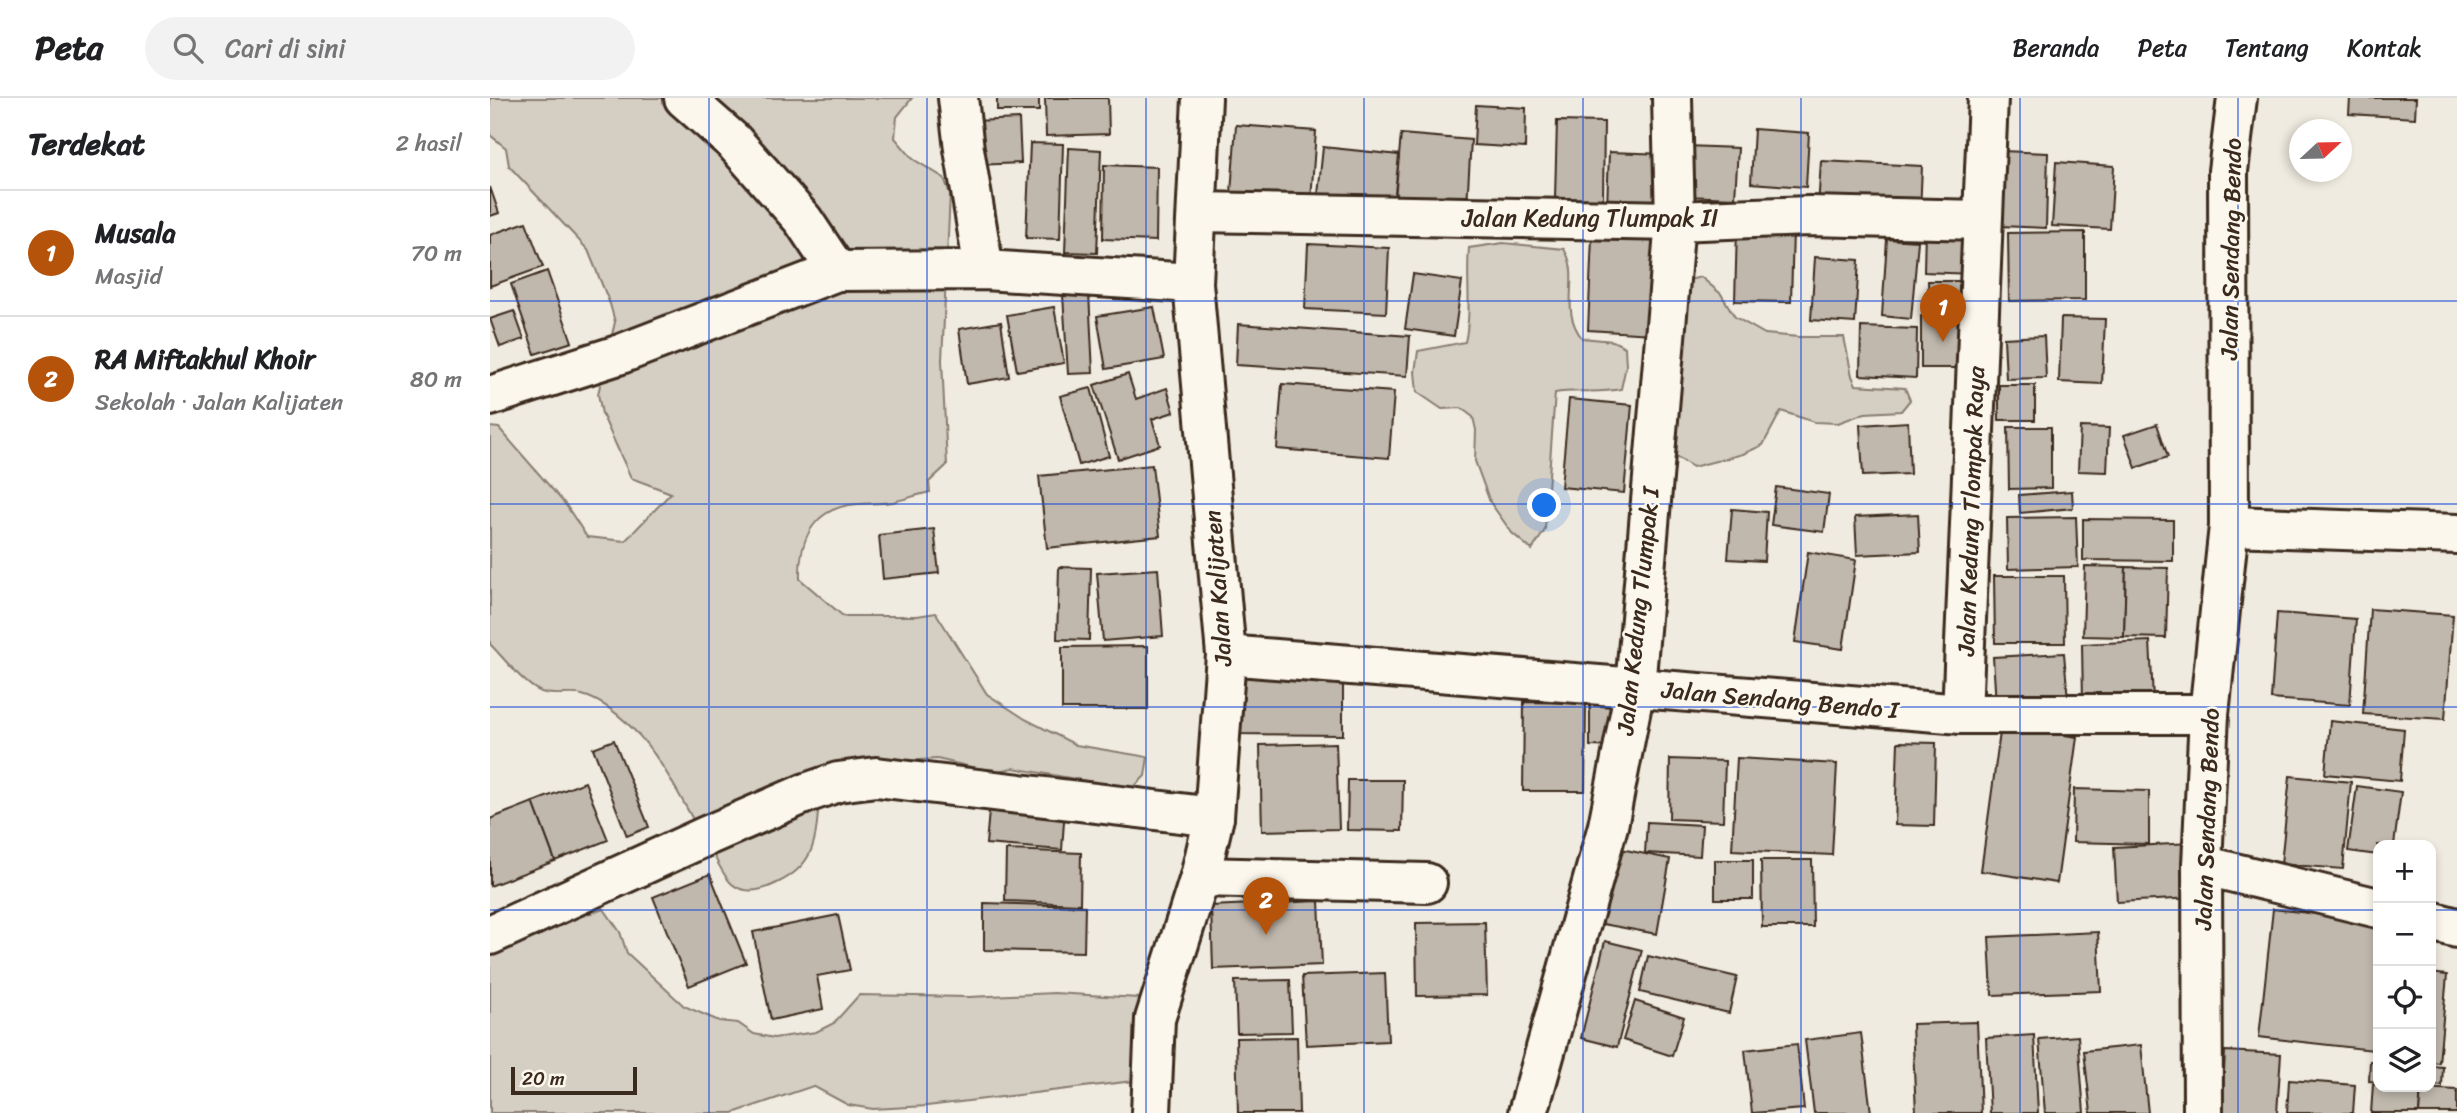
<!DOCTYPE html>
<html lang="id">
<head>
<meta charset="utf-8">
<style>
	body { margin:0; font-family:Sriracha,sans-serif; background:#f2f2f2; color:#202124 }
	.controls { position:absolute; right:21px; bottom:21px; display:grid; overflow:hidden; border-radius:14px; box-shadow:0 4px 10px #0003 }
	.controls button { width:63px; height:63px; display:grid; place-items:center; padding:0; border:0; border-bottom:2px solid #e0e0e0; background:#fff; color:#202124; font:35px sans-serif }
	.compass { position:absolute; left:1799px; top:21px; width:63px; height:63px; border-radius:50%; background:#fff; box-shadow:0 4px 10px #0003; rotate:68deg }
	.scale { position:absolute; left:21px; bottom:18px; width:126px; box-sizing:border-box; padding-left:7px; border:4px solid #3b2a1e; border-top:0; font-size:19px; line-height:24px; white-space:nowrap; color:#3b2a1e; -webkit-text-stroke:5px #fbf7ec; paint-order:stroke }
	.you { position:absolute; left:1055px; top:408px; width:24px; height:24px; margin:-18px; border:5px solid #fff; border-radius:50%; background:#1a73e8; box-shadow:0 0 0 10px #1a73e833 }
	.badge { display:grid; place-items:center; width:46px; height:46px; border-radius:50%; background:#b45309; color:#fff; font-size:23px; font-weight:700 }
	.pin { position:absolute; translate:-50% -58px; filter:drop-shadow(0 2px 4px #0008) }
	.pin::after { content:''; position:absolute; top:37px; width:24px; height:21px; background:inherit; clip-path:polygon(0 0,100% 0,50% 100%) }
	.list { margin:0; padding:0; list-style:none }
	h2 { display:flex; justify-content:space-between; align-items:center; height:91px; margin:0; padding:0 28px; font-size:30px }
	h2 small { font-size:23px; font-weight:400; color:#757577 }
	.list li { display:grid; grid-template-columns:46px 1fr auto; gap:21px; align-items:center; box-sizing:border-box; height:126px; padding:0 28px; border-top:2px solid #e0e0e0 }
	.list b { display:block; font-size:26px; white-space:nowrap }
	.list p { margin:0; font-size:23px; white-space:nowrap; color:#757577 }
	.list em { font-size:23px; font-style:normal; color:#757577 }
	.icon { flex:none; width:38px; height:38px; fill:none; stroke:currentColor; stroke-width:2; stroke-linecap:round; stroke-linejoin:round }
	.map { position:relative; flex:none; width:1967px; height:1015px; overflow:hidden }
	header { display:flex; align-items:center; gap:42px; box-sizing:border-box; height:98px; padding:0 35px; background:#fff; border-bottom:2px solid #e0e0e0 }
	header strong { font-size:33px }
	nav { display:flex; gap:38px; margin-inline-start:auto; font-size:24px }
	.search { width:490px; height:63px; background:#f2f2f2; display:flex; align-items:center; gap:18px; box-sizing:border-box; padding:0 24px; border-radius:38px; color:#757577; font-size:26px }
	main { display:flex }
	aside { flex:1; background:#fff }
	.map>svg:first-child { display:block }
	.green { fill:#d5cec3; stroke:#887c70; stroke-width:2 }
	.building { fill:#c0b8ad; stroke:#3b2a1e; stroke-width:2 }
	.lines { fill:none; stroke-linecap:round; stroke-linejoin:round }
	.minor-casing { stroke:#3b2a1e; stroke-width:44 }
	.minor { stroke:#fbf7ec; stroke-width:38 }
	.grid { fill:none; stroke:#1d4ed8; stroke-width:2; stroke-opacity:0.55 }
	.labels { text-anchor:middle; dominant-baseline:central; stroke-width:5; stroke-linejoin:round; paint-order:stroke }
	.street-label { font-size:24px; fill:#3b2a1e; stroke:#fbf7ec }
</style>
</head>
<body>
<header>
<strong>Peta</strong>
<div class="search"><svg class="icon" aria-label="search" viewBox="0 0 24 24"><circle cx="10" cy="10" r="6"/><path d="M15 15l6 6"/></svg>Cari di sini</div>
<nav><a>Beranda</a><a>Peta</a><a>Tentang</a><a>Kontak</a></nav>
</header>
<main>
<aside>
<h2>Terdekat<small>2 hasil</small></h2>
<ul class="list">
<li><span class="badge">1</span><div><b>Musala</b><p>Masjid</p></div><em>70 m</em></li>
<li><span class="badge">2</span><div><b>RA Miftakhul Khoir</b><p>Sekolah · Jalan Kalijaten</p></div><em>80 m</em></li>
</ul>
</aside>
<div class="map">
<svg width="1967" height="1015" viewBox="0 0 1967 1015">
	<rect width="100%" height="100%" fill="#f0ebe0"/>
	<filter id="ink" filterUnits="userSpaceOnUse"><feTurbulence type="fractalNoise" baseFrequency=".0143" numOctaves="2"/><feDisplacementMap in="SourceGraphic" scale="14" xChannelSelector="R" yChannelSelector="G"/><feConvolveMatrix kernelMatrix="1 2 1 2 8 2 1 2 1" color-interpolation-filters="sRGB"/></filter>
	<g filter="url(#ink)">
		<g class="green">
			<path d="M0 0H422L407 19 405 40 423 61 454 80 460 96 452 262 457 367 439 384 440 394C427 397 415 401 403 404 388 406 373 405 359 407 320 414 309 446 310 481L353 518H427L446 515 497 596 535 621 586 647 658 659 655 678 642 691 523 670 503 674 447 661 359 666 330 695C325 735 330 765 287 785 273 792 255 797 242 786 234 779 227 763 222 754 197 715 175 661 141 629 128 616 111 602 92 597 80 594 67 598 55 595 38 592 13 559 0 546V329L9 330 76 407 97 439 135 443 181 395 141 380 112 316 108 296 125 224 120 206 98 152 19 68 16 50 0 37Z"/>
			<path d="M1013 145 1074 151C1092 179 1068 210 1092 240L1123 243 1135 249 1136 268 1131 291C1107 296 1086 291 1065 295L1055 432 1042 452 1022 435 1000 404 985 363 986 332 983 319 971 310 952 311 927 294 925 274 928 253 975 244C982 213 976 182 979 150Z"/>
			<path d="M1211 179 1231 196 1245 219 1275 236 1309 239H1354L1362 278 1366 287 1415 290 1420 302 1411 313 1375 315 1348 325 1324 324 1291 313 1273 347 1253 356 1203 369 1188 360 1173 340 1186 185Z"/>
			<path d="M114 811 130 834 137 855 194 908 229 923 248 925 264 936 284 940 326 934 344 925 369 897 479 899 564 895 649 900 643 983 437 1008 383 1011 358 1007 323 988 243 1015H0V847Z"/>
		</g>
		<g class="building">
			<rect x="507" y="0" width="42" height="13"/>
			<path d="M555 0H618L619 36 556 38Z"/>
			<path d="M1860 0H1926L1925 20 1859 16Z"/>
			<path d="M986 7 1036 10 1035 50 984 47Z"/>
			<path d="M529 21 531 65 486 67 484 23Z"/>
			<path d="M1067 23 1114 24 1113 102 1065 100Z"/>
			<path d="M746 27 826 33 821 102 741 95Z"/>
			<path d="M1264 31 1319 35 1316 89 1261 85Z"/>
			<path d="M911 36 981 42 977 107 905 101Z"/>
			<path d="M540 45 573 46 570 141 536 140Z"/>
			<path d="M1196 48 1248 50 1245 100 1194 98Z"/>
			<path d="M833 49 909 57 904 104 828 97Z"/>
			<path d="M579 50 611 52 607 155 575 154Z"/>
			<path d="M1512 53 1558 55 1556 130 1510 128Z"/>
			<path d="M1119 54 1177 56 1174 113 1117 110Z"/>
			<path d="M1331 63 1432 68 1430 115 1328 110Z"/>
			<path d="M1566 64 1624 68 1620 131 1562 128Z"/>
			<path d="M614 67 667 69 666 143 613 141Z"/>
			<path d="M0 89 9 115 0 118Z"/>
			<path d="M36 124 53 169 0 188V137Z"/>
			<path d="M1435 129 1483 130 1482 176 1434 174Z"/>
			<path d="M1247 130 1303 132 1301 204 1245 203Z"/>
			<path d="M1595 134V202L1519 203 1518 135Z"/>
			<path d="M1102 139 1166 143 1162 236 1098 232Z"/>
			<path d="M1397 141 1428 143 1421 221 1392 218Z"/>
			<path d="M818 146 899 150 896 215 815 211Z"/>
			<path d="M1325 159 1369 162 1365 225 1321 222Z"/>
			<path d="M57 173 82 244 45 256 21 186Z"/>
			<path d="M923 176 972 183 964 238 915 231Z"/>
			<path d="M1438 183H1479V210H1439Z"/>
			<path d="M599 195 603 275 578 276 573 197Z"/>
			<path d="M564 209 574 265 527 273 517 217Z"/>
			<path d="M664 209 674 261 616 271 607 218Z"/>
			<path d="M24 213 34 241 10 249 0 221Z"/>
			<path d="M1431 218H1474L1475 270H1431Z"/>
			<path d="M1571 220 1615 221 1612 286 1569 284Z"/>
			<path d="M511 224 519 279 477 286 469 231Z"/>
			<path d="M748 226 920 238 917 278 746 267Z"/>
			<path d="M1371 229 1427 231 1426 280 1370 277Z"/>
			<path d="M1554 238 1556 280 1516 281 1514 240Z"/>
			<path d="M638 276 646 301 677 290 684 314 662 321 670 347 628 361 604 287Z"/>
			<path d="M792 286 904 294 899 360 787 351Z"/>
			<rect x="1509" y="287" width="36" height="35"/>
			<path d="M601 290 619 358 589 367 570 298Z"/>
			<path d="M1079 301 1142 307 1134 395 1071 389Z"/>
			<path d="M1418 324 1420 376 1373 378 1370 327Z"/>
			<path d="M1667 326 1678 359 1646 370 1634 337Z"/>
			<path d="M1518 329H1561V390L1519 391Z"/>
			<path d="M1590 329 1619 330 1617 374 1588 373Z"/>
			<path d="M662 367 670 438 557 450 549 378Z"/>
			<path d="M1286 389 1339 396 1334 434 1281 427Z"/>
			<path d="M1582 393 1583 410 1530 415 1529 397Z"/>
			<path d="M1242 411 1277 414 1274 463 1238 461Z"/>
			<path d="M1428 416 1430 454 1367 457 1365 419Z"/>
			<path d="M1586 419 1588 469 1518 471 1517 420Z"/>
			<path d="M1593 421 1683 422V463L1593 462Z"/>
			<path d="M444 431 449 475 393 481 389 437Z"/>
			<path d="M1318 454 1366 462 1353 551 1305 544Z"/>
			<path d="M1595 468 1636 469 1634 539 1593 538Z"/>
			<path d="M569 469 601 470 599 542 567 541Z"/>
			<path d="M1636 469 1678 470 1676 540 1634 539Z"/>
			<path d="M668 471 673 538 613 543 607 475Z"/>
			<path d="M1504 478H1574L1575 545H1505Z"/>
			<path d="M1880 511 1963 517 1955 621 1873 616Z"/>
			<path d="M1787 515 1866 521 1860 607 1781 601Z"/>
			<path d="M1660 543 1663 601 1593 604 1592 546Z"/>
			<path d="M658 548V611H572V549Z"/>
			<path d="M1574 555 1578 602 1506 607 1503 559Z"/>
			<path d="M750 572 853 573V637L749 636Z"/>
			<path d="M1100 603H1132V649L1100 648Z"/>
			<path d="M1034 604 1096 605 1095 693H1033Z"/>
			<path d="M1840 623 1914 631 1910 683 1835 676Z"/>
			<path d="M1511 627 1587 639 1567 785 1491 773Z"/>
			<path d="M124 642 159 729 137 738 103 650Z"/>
			<path d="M1408 644 1446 645 1444 728 1405 727Z"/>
			<path d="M846 645 849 731 772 733 770 647Z"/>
			<path d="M1247 660 1347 666 1342 757 1242 752Z"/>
			<path d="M1180 661 1235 663 1233 723 1179 721Z"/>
			<path d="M1800 678 1861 684 1853 771 1791 766Z"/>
			<path d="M858 682H913L912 733 857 732Z"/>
			<path d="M95 684 118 742 65 763 43 704Z"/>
			<path d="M1867 688 1911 694 1904 747H1888V757L1858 753Z"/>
			<path d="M1584 691 1659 693V746L1583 744Z"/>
			<path d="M500 702 575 709 572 752 496 746Z"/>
			<path d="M43 704 65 763 0 788V721Z"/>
			<path d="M1157 724 1212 727 1210 758 1155 755Z"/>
			<path d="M1702 745 1705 800 1627 804 1624 749Z"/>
			<path d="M1121 749 1180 761 1167 836 1107 825Z"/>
			<path d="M516 752 591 755 590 806 515 803Z"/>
			<rect x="1225" y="762" width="38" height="39"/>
			<path d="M1271 762H1322L1323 829H1272Z"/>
			<path d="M220 776 256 865 199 888 163 799Z"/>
			<path d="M829 803 832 867 723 871 721 808Z"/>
			<path d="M494 805 595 808 594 854 494 852Z"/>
			<path d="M1783 811 1888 823V904L1883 952 1769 939Z"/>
			<path d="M348 817 360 872 327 878 333 911 281 922 263 834Z"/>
			<path d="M995 824 997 897 927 898 926 825Z"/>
			<path d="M1608 834 1611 893 1502 897 1499 839Z"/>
			<path d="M1115 843 1152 852 1127 949 1091 940Z"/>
			<path d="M1158 858 1247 879 1239 915 1150 894Z"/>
			<path d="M895 875 898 943 816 947 812 878Z"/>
			<path d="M1941 875 1957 877 1949 965 1941 964Z"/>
			<path d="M800 882 802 934 747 935 745 883Z"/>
			<path d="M1145 903 1194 919 1182 958 1133 942Z"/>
			<path d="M1487 924 1491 1015H1426L1422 926Z"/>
			<path d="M1371 935 1381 1015H1324L1315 942Z"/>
			<path d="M1544 937 1548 1015H1500L1496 940Z"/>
			<path d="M1588 938 1594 1015H1555L1549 941Z"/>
			<path d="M807 939 809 1015H748L746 940Z"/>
			<path d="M1307 946 1314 1011 1262 1015 1255 952Z"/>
			<path d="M1651 947 1658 1015H1601L1594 953Z"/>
			<path d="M1735 953 1791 956 1787 1015H1732Z"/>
			<path d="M1880 963 1888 964V984L1879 983Z"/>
			<path d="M1941 968 1953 969 1952 988 1941 987Z"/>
			<path d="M1799 982 1865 987 1863 1015H1797Z"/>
			<path d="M1883 986 1888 987V989L1931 990 1929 1015H1881Z"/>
			<path d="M1931 990 1967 992V1015H1929Z"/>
		</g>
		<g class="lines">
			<g class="minor-casing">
				<g id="minor">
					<path d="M194 0 244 44 313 122 347 173"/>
					<path d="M468 0 474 51 494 172"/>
					<path d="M707 114 1185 123 1319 118 1492 122"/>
					<path d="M0 298 128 257 347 173 494 172 703 185"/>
					<path d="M1739 428 1967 436"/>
					<path d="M736 557 1472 616H1719"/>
					<path d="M1472 616 1498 0"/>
					<path d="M1712 767 1888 810"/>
					<path d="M710 779 937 785"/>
					<path d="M1941 823 1967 830"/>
					<path d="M0 837 214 739 316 695 348 684 386 679 724 719"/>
					<path d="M661 1015 665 921 710 779 724 719 736 557 703 185 712 0"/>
					<path d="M1038 1015 1118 728 1145 590 1185 123 1182 0"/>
					<path d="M1713 1015 1712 767 1719 616 1739 428 1738 73 1747 0"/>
				</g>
			</g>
			<use href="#minor" class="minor"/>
		</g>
	</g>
	<path class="grid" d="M219 0V1015M437 0V1015M656 0V1015M874 0V1015M1093 0V1015M1311 0V1015M1530 0V1015M1748 0V1015M0 203H1967M0 406H1967M0 609H1967M0 812H1888M1941 812H1967"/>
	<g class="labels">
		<g class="street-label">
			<text x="1100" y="120">Jalan Kedung Tlumpak II</text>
			<text transform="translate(1741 151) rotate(-89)">Jalan Sendang Bendo</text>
			<text transform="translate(1481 413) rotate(-88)">Jalan Kedung Tlompak Raya</text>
			<text transform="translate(728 490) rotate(-94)">Jalan Kalijaten</text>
			<text transform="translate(1148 513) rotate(-84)">Jalan Kedung Tlumpak I</text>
			<text transform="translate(1290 602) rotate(5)">Jalan Sendang Bendo I</text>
			<text transform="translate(1717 721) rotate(-88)">Jalan Sendang Bendo</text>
		</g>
	</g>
</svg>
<div class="controls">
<button>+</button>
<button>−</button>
<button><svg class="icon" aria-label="locate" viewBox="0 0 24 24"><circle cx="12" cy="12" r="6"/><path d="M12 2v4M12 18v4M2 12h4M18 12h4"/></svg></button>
<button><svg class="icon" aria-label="layers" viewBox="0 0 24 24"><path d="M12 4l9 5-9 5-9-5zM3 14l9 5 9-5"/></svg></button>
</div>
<svg class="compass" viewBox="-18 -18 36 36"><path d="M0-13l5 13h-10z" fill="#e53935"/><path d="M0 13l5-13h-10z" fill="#757577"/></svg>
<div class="scale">20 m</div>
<div class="you"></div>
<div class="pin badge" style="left:1453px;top:244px">1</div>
<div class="pin badge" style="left:776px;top:837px">2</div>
</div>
</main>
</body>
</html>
